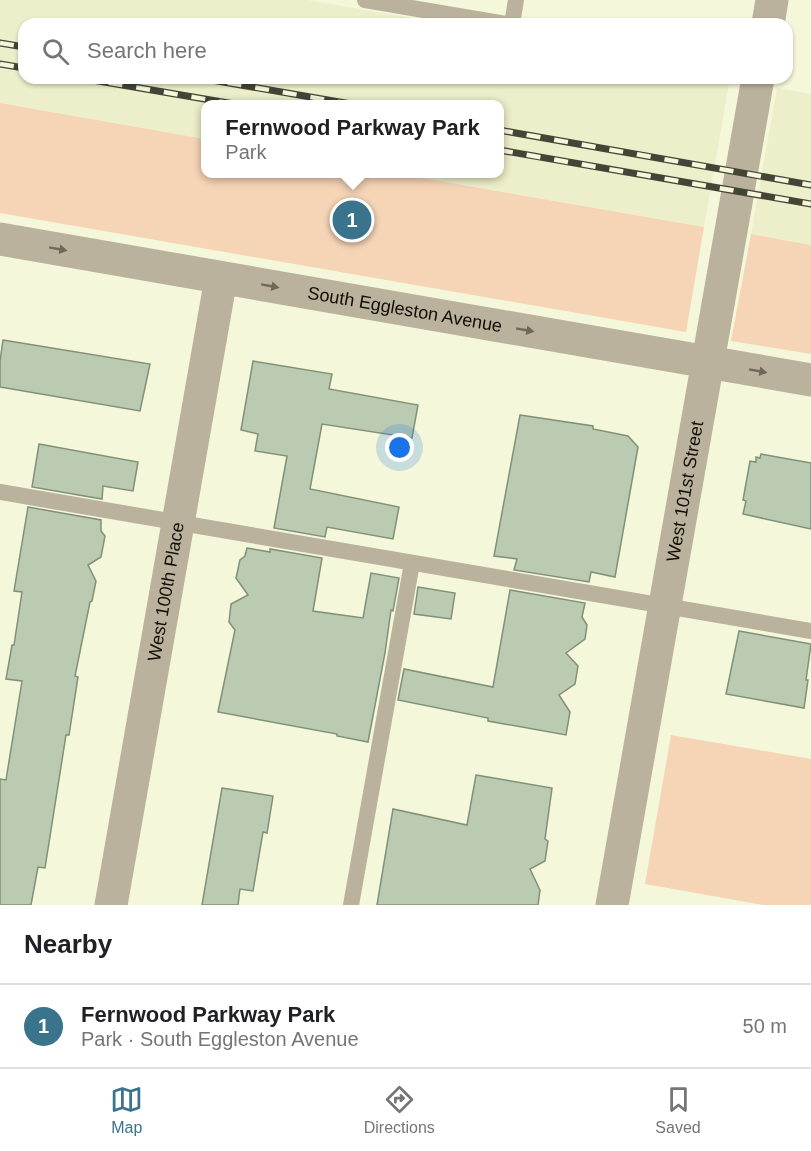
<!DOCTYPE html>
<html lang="en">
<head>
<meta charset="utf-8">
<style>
	body { margin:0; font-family:Arial,sans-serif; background:#f2f2f2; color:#202124 }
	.you { position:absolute; left:400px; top:448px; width:21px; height:21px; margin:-15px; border:4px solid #fff; border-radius:50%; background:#1a73e8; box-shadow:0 0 0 9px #1a73e833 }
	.badge { display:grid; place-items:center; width:39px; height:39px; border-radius:50%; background:#39738c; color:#fff; font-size:20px; font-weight:700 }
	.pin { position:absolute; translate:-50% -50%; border:3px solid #fff; box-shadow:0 2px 6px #0006 }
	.popup { position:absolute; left:201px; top:100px; width:303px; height:78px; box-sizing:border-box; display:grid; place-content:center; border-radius:12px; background:#fff; filter:drop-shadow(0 2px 4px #0005); font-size:20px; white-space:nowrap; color:#757577 }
	.popup b { font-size:22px; color:#202124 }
	.popup::after { content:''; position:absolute; left:50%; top:100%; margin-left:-12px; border:12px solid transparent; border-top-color:#fff }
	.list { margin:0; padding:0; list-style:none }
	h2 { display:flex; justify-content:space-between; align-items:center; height:78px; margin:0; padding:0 24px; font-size:26px }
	h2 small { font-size:20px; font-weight:400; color:#757577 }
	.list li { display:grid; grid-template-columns:39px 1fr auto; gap:18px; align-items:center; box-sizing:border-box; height:84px; padding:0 24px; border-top:2px solid #e0e0e0 }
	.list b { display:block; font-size:22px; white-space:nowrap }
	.list p { margin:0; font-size:20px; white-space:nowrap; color:#757577 }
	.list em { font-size:20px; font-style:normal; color:#757577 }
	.icon { flex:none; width:33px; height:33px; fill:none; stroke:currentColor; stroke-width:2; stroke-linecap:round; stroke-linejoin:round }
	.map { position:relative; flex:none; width:811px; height:905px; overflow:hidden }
	.search { position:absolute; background:#fff; box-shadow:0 2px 4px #0004; left:18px; right:18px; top:18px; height:66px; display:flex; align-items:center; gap:15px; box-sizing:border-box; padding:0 21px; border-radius:18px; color:#757577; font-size:22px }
	.sheet { height:162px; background:#fff }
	nav { display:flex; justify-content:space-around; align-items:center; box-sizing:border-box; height:84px; border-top:2px solid #e0e0e0; background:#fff; font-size:16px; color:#757577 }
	nav a { display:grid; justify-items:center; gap:3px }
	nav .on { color:#39738c }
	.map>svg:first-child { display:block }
	.built { fill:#edefca }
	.green { fill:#f6d4b6 }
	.building { fill:#bbcbb2; stroke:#819078; stroke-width:1.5 }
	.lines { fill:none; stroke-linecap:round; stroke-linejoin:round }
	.service { stroke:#bbb29d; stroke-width:16 }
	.minor { stroke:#bbb29d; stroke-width:33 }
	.rail-casing { stroke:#444537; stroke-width:7 }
	.rail { stroke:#f5f7da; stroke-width:4.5; stroke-dasharray:14; stroke-linecap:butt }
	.oneway { fill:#6e6959 }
	.labels { text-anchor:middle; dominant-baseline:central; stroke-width:6; stroke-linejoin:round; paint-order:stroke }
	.street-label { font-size:18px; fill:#0f0f06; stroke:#f5f7da }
</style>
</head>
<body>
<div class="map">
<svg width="811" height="905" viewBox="0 0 811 905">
	<rect width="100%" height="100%" fill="#f5f7da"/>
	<g class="built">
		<path d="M0 0H308L447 24H24V78H730L704 227 399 174H499V104H205V139L0 103Z"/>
		<path d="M777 88 811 94V245L751 234Z"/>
	</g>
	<g class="green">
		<path d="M0 103 205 139V174H399L704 227 686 332 0 213Z"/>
		<path d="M751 234 811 245V354L731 341Z"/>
		<path d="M671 735 811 759V905H763L645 884Z"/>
	</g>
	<g class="building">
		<path d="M3 340 150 364 140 411 0 387V361Z"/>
		<path d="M253 361 332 374 329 389 418 405 412 438 322 424 310 489 399 507 393 539 327 527 325 537 274 528 287 456 255 451 258 434 241 430Z"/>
		<path d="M520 415 593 426V429L628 436 638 447 615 577 591 572 589 582 514 570 517 559 494 556Z"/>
		<path d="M39 444 138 462 133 491 103 486 102 499 32 487Z"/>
		<path d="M761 454 811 463V529L743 514 746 501 743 500 750 461 756 462V457L760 458Z"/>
		<path d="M28 507 101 520V531L105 536 101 557 88 565 96 581 92 601 90 602 75 676 78 677 69 735H66L45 868 38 867 31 905H0V779L6 780 22 681 6 679 12 645H14L22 592 14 591Z"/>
		<path d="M247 548 270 552V549L322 558 313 611 363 618 371 573 399 578 393 611 391 610 385 653 368 742 337 736V734L218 712 235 630 229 622 231 604 248 595 236 578 240 560 245 556Z"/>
		<path d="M418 587 455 593 451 619 414 614Z"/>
		<path d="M510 590 585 603 582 617 587 625 585 639 566 653 578 666 575 684 559 695 570 712 566 735 488 721V718L398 700 404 669 493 687Z"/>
		<path d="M739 631 811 644 806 680H808L804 708 726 694Z"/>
		<path d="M476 775 552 788 545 839 548 841 545 861 530 869 540 890 538 905H377L393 809 467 825Z"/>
		<path d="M222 788 273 796 267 833 263 832 253 891 240 889 238 905H202Z"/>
	</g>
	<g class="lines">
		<g class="service">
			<path d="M365 0 506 24"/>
			<path d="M512 24 516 0"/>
			<path d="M0 492 811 631"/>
			<path d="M351 905 412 563"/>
		</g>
		<g class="minor">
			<path d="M768 24 772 0"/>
			<path id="s1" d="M0 239 811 380"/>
			<path id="s2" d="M111 905 221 278"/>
			<path id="s3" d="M612 905 758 78"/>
		</g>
		<g class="rail-casing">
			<g id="rail">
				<path d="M0 43 24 47"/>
				<path d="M0 64 24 68"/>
				<path d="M81 78 234 104"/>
				<path d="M200 78 351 104"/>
				<path d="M499 130 811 185"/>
				<path d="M499 150 811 204"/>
			</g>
		</g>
		<use href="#rail" class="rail"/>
	</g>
	<defs><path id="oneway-solid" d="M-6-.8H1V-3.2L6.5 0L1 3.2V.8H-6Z" transform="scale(1.5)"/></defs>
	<g class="oneway">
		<use href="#oneway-solid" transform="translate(58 249) rotate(10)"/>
		<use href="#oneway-solid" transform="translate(270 286) rotate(10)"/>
		<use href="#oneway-solid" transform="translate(525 330) rotate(10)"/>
		<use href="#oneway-solid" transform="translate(758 371) rotate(10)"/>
	</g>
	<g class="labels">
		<g class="street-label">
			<text stroke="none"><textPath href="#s1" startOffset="411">South Eggleston Avenue</textPath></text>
			<text stroke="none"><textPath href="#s3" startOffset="420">West 101st Street</textPath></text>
			<text stroke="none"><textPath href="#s2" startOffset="318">West 100th Place</textPath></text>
		</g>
	</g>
</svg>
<div class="you"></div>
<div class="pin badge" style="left:352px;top:220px">1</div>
<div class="popup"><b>Fernwood Parkway Park</b>Park</div>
<div class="search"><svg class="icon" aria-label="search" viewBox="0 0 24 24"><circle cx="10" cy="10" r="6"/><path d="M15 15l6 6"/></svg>Search here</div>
</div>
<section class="sheet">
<h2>Nearby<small></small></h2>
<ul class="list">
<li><span class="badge">1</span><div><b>Fernwood Parkway Park</b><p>Park · South Eggleston Avenue</p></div><em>50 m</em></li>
</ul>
</section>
<nav>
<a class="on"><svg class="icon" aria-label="map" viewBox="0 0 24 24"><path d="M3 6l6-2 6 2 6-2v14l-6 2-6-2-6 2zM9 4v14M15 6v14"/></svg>Map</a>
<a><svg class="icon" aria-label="directions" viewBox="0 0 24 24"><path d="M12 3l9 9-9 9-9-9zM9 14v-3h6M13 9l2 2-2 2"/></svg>Directions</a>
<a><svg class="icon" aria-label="saved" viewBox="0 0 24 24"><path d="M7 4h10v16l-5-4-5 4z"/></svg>Saved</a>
</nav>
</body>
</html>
